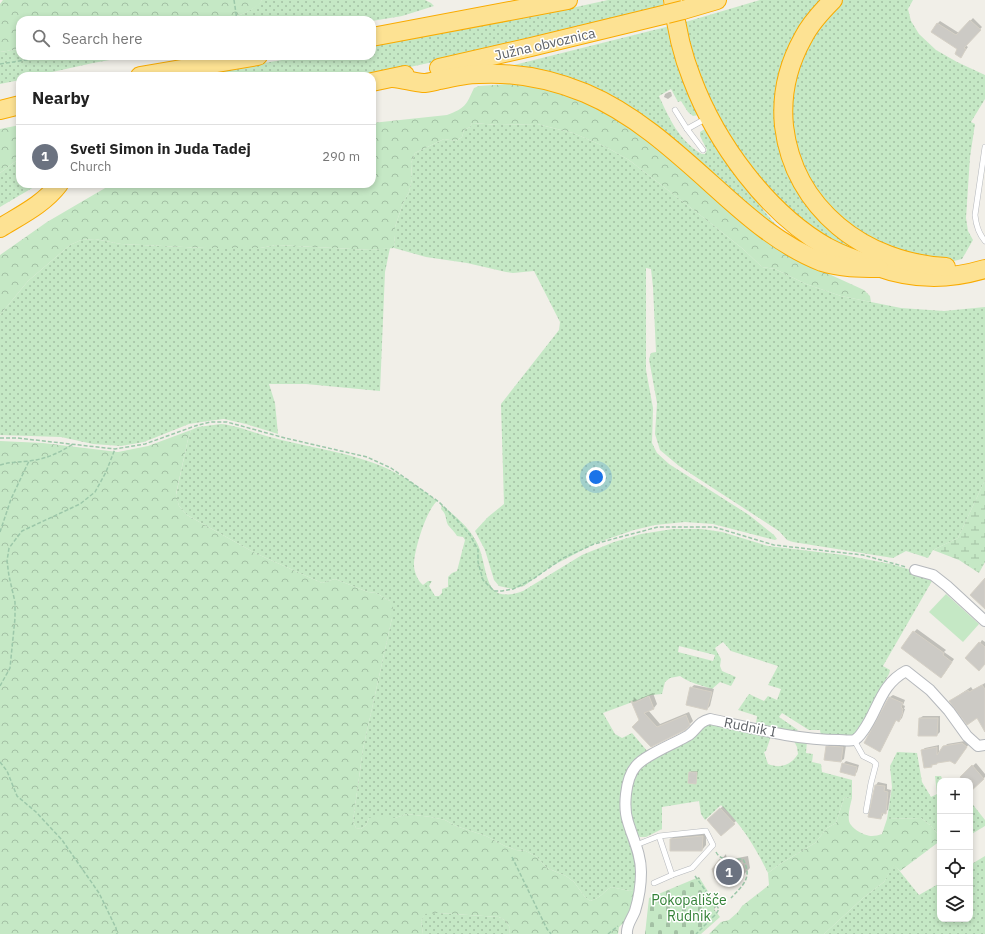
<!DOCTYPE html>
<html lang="en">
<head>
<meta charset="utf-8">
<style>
	body { margin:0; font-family:"IBM Plex Sans",sans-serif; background:#f6f6f6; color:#222 }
	.controls { position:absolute; right:12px; bottom:12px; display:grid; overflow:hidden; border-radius:8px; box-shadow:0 2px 6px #0003 }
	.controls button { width:36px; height:36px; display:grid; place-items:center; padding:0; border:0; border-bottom:1px solid #e0e0e0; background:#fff; color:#222; font:20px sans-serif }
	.you { position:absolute; left:596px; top:477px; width:14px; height:14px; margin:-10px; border:3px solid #fff; border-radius:50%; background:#1a73e8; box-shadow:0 0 0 6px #1a73e833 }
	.badge { display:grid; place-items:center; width:26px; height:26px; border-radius:50%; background:#ea4335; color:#fff; font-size:13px; font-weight:700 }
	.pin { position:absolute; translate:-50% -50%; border:2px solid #fff; box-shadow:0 1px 4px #0006 }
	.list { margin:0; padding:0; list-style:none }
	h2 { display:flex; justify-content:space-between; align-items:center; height:52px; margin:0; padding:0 16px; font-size:17px }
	h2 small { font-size:13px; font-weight:400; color:#767676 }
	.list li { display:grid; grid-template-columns:26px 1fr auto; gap:12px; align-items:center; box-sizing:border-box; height:64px; padding:0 16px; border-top:1px solid #e0e0e0 }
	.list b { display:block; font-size:15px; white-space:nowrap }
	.list p { margin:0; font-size:13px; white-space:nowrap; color:#767676 }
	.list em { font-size:13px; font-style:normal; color:#767676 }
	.icon { flex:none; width:22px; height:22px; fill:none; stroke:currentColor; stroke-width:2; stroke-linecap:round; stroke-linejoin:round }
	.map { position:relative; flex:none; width:985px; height:934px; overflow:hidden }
	.search { position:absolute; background:#fff; box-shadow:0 2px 6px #0003; left:16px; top:16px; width:360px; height:44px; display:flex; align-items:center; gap:10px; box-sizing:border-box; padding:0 14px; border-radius:12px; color:#767676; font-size:15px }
	.panel { position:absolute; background:#fff; box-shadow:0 2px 6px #0003; left:16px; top:72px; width:360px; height:116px; border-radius:12px }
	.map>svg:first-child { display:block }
	.grass { fill:url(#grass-dots); fill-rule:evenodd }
	.forest { fill:url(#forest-crowns) }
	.wetland { fill:url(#wetland-marsh) }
	.cemetery { fill:url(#cemetery-stones) }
	.park { fill:#c5e8c5 }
	.shadow { fill:#0003 }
	.building { fill:#cccac5; stroke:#d6d1c6 }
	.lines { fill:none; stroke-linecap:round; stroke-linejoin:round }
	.lane-casing { stroke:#b5b8bc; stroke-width:6 }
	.street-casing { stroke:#b5b8bc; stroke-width:12 }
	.highway-casing { stroke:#f9ab00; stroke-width:20 }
	.path { stroke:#9cc7a9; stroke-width:1.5; stroke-dasharray:4 2; stroke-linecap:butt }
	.lane { stroke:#fff; stroke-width:5 }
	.street { stroke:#fff; stroke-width:10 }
	.highway { stroke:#fde293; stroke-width:18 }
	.highway-bridge-casing { stroke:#f9ab00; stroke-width:20; stroke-linecap:butt }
	.highway-bridge { stroke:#fde293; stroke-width:18 }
	.labels { text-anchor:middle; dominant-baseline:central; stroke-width:3; stroke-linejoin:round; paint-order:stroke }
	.street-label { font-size:14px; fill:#5f6368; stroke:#fff }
	.park-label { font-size:14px; fill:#348238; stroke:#fff }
</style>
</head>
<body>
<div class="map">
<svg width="985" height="934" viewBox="0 0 985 934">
	<defs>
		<pattern id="grass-dots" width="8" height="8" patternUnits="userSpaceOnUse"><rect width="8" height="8" fill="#c5e8c5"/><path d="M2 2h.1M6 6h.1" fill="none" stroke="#a3c0a4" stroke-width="1.8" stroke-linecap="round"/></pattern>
		<pattern id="forest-crowns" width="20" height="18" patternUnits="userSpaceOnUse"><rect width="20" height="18" fill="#c5e8c5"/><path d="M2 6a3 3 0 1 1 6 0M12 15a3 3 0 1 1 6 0" fill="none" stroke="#a3c0a4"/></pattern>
		<pattern id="wetland-marsh" width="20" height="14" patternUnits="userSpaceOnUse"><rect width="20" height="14" fill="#c5e8c5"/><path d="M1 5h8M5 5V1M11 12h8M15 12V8" fill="none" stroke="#a3c0a4"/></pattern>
		<pattern id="cemetery-stones" width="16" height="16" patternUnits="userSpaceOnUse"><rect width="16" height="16" fill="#c5e8c5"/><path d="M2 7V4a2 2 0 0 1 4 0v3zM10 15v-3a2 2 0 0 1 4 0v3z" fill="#a3c0a4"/></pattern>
	</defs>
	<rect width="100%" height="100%" fill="#f1efe8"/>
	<g class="grass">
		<path d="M262 0H425L431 3 434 6 402 16 372 21 224 20C229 15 234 17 240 15 247 12 258 6 262 0Z"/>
		<path d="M608 0H663V8L522 43 368 76H190L305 56H372V45L567 9Z"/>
		<path d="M760 0H826L790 54 788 164 872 259 818 234 772 193 747 164 730 138 697 76 682 23Z"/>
		<path d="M841 0H913L908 9 911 21 919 34 936 50 957 62 985 75V99L971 122 975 124 970 157 966 218 968 231 973 240 962 259 954 261 930 260 898 254 839 220 803 174 790 120 798 60 820 22Z"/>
		<path d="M670 26 699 115 693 116 688 112 681 101 678 102 671 89 659 96C669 118 679 141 702 154H705L707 150 700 136V132L708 127C731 164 752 201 783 232L766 222 627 105C591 84 552 69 510 66Z"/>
		<path d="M20 49V56H132L93 63 34 76H20V80L0 84V52Z"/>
		<path d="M472 123 499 125 537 124 573 133 606 147 629 160 713 225 743 249 762 267 775 269 806 284 841 296 901 308 944 311 985 307V480L958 538 933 550 928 558 906 551 893 558 793 542 787 540 779 531 679 466 660 450 655 434 657 403 649 359 651 353 656 352 653 287 651 269 646 268V370L653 408 652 443 657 453 669 464 749 515 774 535 777 539 775 540 713 524 685 522 655 525 634 530 596 543 552 566 524 586 512 589 499 586 494 580 485 550 475 531 488 517 504 504 501 404 559 330 560 322 534 271 513 273 506 272 467 263 426 257 394 248 395 235V227L403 203 409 192 412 179 411 163 415 153 444 139 456 141 462 137 464 130 470 127Z"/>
		<path d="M20 158V184H39L0 207V173Z"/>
		<path d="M95 239 121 244 205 248H260L277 245 371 250 390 248 385 272 380 391 306 384H269L275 403 278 434 246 424 224 419 208 421 189 424 144 442 121 446 93 444 61 437 0 435V315L28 281 70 245 81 240Z"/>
		<path d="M221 424C240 426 256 434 274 438 314 449 358 453 394 472 410 480 424 491 437 501 426 511 414 550 414 565 414 572 418 581 423 585L428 581H432L429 586 435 596H439L442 593V589L448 587V577L452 573 457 571 465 540 463 537 457 536C455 532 451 529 448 525 445 519 447 514 441 509L442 505C454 515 468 526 476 541 490 566 480 607 523 591L582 555 614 542 641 534 673 529H702L722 532 768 546 844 555 891 564 908 569 932 581 883 666 890 670 889 674 882 686 874 705 856 734 851 736H821L820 730H809L782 713 779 717 798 730 795 732 767 727 756 724 757 716 738 710 749 694 764 701 768 696 777 700 781 689 768 685 778 666 731 651 723 642 715 648 721 659 720 666 722 671 736 677 731 686 720 682 712 689C701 685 690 683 680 676L670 678 665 682 662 694 651 695 603 713 615 734 622 738 632 733 648 752 624 786 638 860V888L630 891 611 887C602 893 601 898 590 901L585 897 574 882 566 876 547 868 537 857 526 851 516 850 505 846 486 836 456 826 445 820 431 817 407 814 395 818H369L366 825 361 829 356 828 353 821 363 749 392 618 390 601 376 593 368 592 335 579 322 583 255 553 187 515 179 506 176 495 188 439 191 430 198 427ZM679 646 715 655 713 661 678 652Z"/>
		<path d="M709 723 771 736 766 751 764 752 768 764C781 769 791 765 798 754L797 747 793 739 807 741 806 753 813 754 812 762 821 764 822 772 852 780V798L848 797 844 798 836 823 827 828 815 843 780 864 768 873C755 847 743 826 721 805L705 820 701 814 699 801 662 807V829L646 837H640L635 833 628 802 635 772 643 763 700 727Z"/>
		<path d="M897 752 917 753 922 782 931 797 937 794 935 776H941L943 781H940V837L931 826 921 818 887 819 892 787 890 766Z"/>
		<path d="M970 801 985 820V826L970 835Z"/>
		<path d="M985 856V934H824L863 898 884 882 894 864 919 895 940 883V919H970V865Z"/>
		<path d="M425 913H438L499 917 506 921 510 928 509 934H423L421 921Z"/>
	</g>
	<g class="forest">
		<path d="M3 0H262C258 7 248 12 240 15 234 17 229 15 224 20H20V49L0 52V4Z"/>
		<path d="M509 84 529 86 553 91 584 102 613 118 633 130 657 148 739 220 809 265 864 290 870 296 871 302 841 296 806 284 775 269 762 267 743 249 713 225 629 160 606 147 573 133 537 124 499 125 472 123 470 127 464 130 462 137 456 141 444 139 415 153 411 163 412 179 409 192 403 203 395 227V235L394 248 371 250 277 245 260 248H205L121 244 95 239 81 240 70 245 28 281 0 315V255L47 222 112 184H372V123L447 115C466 108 466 105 474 88L479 86Z"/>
		<path d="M20 125V158L0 173V129Z"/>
		<path d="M191 430 188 439 176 494 179 506 187 515 255 553 322 583 335 579 368 592 376 593 390 601 393 608 392 618 363 749 353 821 356 828 361 829 366 825 369 818 377 816 395 818 407 814 431 817 445 820 456 826 486 836 505 846 516 850 526 851 537 857 547 868 566 876 574 882 585 897 590 901C601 898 602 893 611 887L630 891 638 888 628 919 619 927 618 934H509L510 928 506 921 499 917 438 913 425 914 421 921 423 934H0V441L43 443 118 452 148 446Z"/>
		<path d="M848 797 852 798C850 806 848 813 849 821 851 829 865 836 872 836 875 836 879 835 882 834L887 819 921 818 931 826 940 837V841L900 871 894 865 884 882 863 898 824 934H709L721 922 729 920 738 912 742 906 769 885 768 873 780 864 815 843 827 828 836 823 844 798Z"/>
	</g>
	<path class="wetland" d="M985 480V562L979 573 959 560 933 550 958 538Z"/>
	<path class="cemetery" d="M699 877 717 906 714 909 720 917 701 934H645L649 898Z"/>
	<path class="park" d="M946 594 979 624 963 642 929 612Z"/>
	<g class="shadow">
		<path d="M973 18 982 27 965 45 968 47 961 56 959 48 937 24 940 21 959 33Z"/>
		<path d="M669 92H671L672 96 668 99 664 97 665 94Z"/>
		<path d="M917 629 946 650 944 652 954 659 944 674 914 632Z"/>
		<path d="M982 640 985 642V663L980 643Z"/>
		<path d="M985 683V730L977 717 950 701 971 687 973 690Z"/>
		<path d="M694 685 714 689 710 706 707 709 691 688Z"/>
		<path d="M653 693 657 704 654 708 648 710 660 724 689 712 693 721 685 729 651 746 632 701 635 698 637 700Z"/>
		<path d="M893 695 905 700 903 705 905 706 904 709H905L902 718 899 721 896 720 882 748 880 750 865 743 890 697Z"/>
		<path d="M923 716H940V732L937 735 920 718Z"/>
		<path d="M965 741 969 744 957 760 939 762 931 766 922 750 925 748 939 745V754L947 744Z"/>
		<path d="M830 744 846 745 844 759 841 761 827 747Z"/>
		<path d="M846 761 859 765 857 772 855 774 843 764Z"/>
		<path d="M976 763 985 774V777L970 790V781H965L964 774Z"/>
		<path d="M691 771H698L696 783 689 782Z"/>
		<path d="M878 782 887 784V789L891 790 888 810 884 812 883 815 881 818 876 785Z"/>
		<path d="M723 806 736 821 721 835 708 820Z"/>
		<path d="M706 832V845L702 850 671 839 675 835Z"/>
		<path d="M726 854 727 860 748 856 750 868 744 874 723 878 714 869Z"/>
	</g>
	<g class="building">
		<path d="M970 20 981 30 964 48 966 49 961 58 955 54 957 49 931 32 937 23 956 35Z"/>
		<path d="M985 578V609L970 595Z"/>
		<path d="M913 631 944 653 943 655 952 662 941 678 901 648Z"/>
		<path d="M979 642 985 647V664L979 671 965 658Z"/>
		<path d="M982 685 985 689V732L977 718 967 725 949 701 968 690 969 692Z"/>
		<path d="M690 687 712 692 707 710 686 705Z"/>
		<path d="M649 696 654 709 644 713 657 727 686 715 690 725 685 730 651 747 632 727 639 720 631 701 634 703Z"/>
		<path d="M889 697 903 703 901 707 903 709 902 711 903 712 899 722 896 720 880 752 864 743Z"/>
		<path d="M919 718H938L937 736H918Z"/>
		<path d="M962 743 967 747 955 764 950 761 937 763V764L931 765 932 767 924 768 921 750 937 747V755L943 746Z"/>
		<path d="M826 746 843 747 841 762 824 760Z"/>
		<path d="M842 763 857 767 855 776 840 772Z"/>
		<path d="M972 765 984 779 970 792V781H963L960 777Z"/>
		<path d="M689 772H697L696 784 688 783Z"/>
		<path d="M875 785 885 786 884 791 888 792 886 814 882 813 881 819 868 817Z"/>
		<path d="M720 808 735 824 721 836 707 820Z"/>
		<path d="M703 836 702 851H670V839Z"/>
		<path d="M720 859 722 866 742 862 744 875 722 879V878L715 879 712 869Z"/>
	</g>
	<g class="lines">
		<g class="lane-casing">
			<g id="lane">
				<path d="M675 110 687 129 703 150"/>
				<path d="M687 129 707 118"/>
				<path d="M985 147 975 215C976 225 978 233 985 241"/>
				<path d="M854 740 863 756 873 761 876 764 871 783 866 811"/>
				<path d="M636 845 659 836 706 831 713 845 692 868 672 875 659 836"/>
				<path d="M654 883 672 875"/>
			</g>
		</g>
		<g class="street-casing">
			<g id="street">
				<path d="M915 570 933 575 947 586 985 621"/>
				<path d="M627 934C626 925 632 919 635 911 639 898 641 886 641 872 641 854 633 839 628 822 625 813 625 803 626 794 627 785 630 773 636 766 645 755 676 743 689 735 698 728 698 722 710 719 752 728 796 740 839 740 843 740 850 741 854 740 857 739 861 734 863 731 879 709 880 685 906 671L930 690 949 711 967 736 978 746 985 745"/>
			</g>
		</g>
		<g class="highway-casing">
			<g id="highway">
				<path d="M673 0C676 27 682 54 692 79 716 143 767 213 827 247 842 255 858 261 875 266 894 273 914 277 934 277 951 277 968 274 985 269"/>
				<path d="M833 0C821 12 810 24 803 38 788 65 781 96 784 126 794 209 865 263 946 267"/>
				<path d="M683 10 717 0"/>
				<path d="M372 37 568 0"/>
				<path d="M439 68 531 47 667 14"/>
				<path d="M140 76 258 56"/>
				<path d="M393 78C403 79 413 82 423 83 428 83 435 81 440 80 453 77 466 74 479 74 516 72 551 79 585 93 635 114 676 152 716 188 748 217 781 246 822 262 841 268 859 268 879 268"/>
				<path d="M372 82 405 75"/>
				<path d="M0 110 20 105"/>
				<path d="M0 228C21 215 44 204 59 184"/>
			</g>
		</g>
		<g class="path">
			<path d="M234 0 237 20"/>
			<path d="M0 64 51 56"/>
			<path d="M0 438H17L115 449 145 444 195 426 210 422H227L285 438 367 457 391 468 439 502 458 521 470 535 478 550V562L483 580 494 591H502L513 589 533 579 563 558 594 544 658 527H714L774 545 863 555 906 567"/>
			<path d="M0 465C10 462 19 462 29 461 46 459 59 453 73 444"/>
			<path d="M0 532 11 499 29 461"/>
			<path d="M0 686 10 668 15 618V602L9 576 7 561 9 548 22 531 80 504 95 492 106 472 115 449"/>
			<path d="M0 762 7 771 17 796 36 812 62 840 99 893 116 928 117 934"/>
			<path d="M716 852C721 862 733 859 743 859 753 878 743 885 731 898"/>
			<path d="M512 857 547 929 551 934"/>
			<path d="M695 876 719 909 716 914 696 934"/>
			<path d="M608 934 618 926"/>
		</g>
		<use href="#lane" class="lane"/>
		<use href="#street" class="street"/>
		<use href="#highway" class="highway"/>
		<g class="highway-bridge-casing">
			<path id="highway-bridge" d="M667 14 683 10"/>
		</g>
		<use href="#highway-bridge" class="highway-bridge"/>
	</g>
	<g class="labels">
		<g class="street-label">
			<text transform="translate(545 44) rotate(-13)">Južna obvoznica</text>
			<text transform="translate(750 727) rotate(11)">Rudnik I</text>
		</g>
		<g class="park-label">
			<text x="689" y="900">Pokopališče<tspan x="689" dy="16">Rudnik</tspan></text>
		</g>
	</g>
</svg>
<div class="controls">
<button>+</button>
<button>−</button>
<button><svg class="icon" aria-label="locate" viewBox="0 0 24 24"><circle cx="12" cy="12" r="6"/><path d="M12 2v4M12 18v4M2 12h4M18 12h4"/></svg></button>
<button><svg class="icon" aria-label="layers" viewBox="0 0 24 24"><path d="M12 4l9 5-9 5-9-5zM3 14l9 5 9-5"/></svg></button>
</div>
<div class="you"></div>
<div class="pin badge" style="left:729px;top:872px;background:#6b7280">1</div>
<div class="search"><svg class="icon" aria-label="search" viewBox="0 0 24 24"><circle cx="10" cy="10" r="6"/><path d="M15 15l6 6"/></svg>Search here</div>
<section class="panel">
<h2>Nearby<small></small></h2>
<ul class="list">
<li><span class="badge" style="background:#6b7280">1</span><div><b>Sveti Simon in Juda Tadej</b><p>Church</p></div><em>290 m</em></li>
</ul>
</section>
</div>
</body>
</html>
